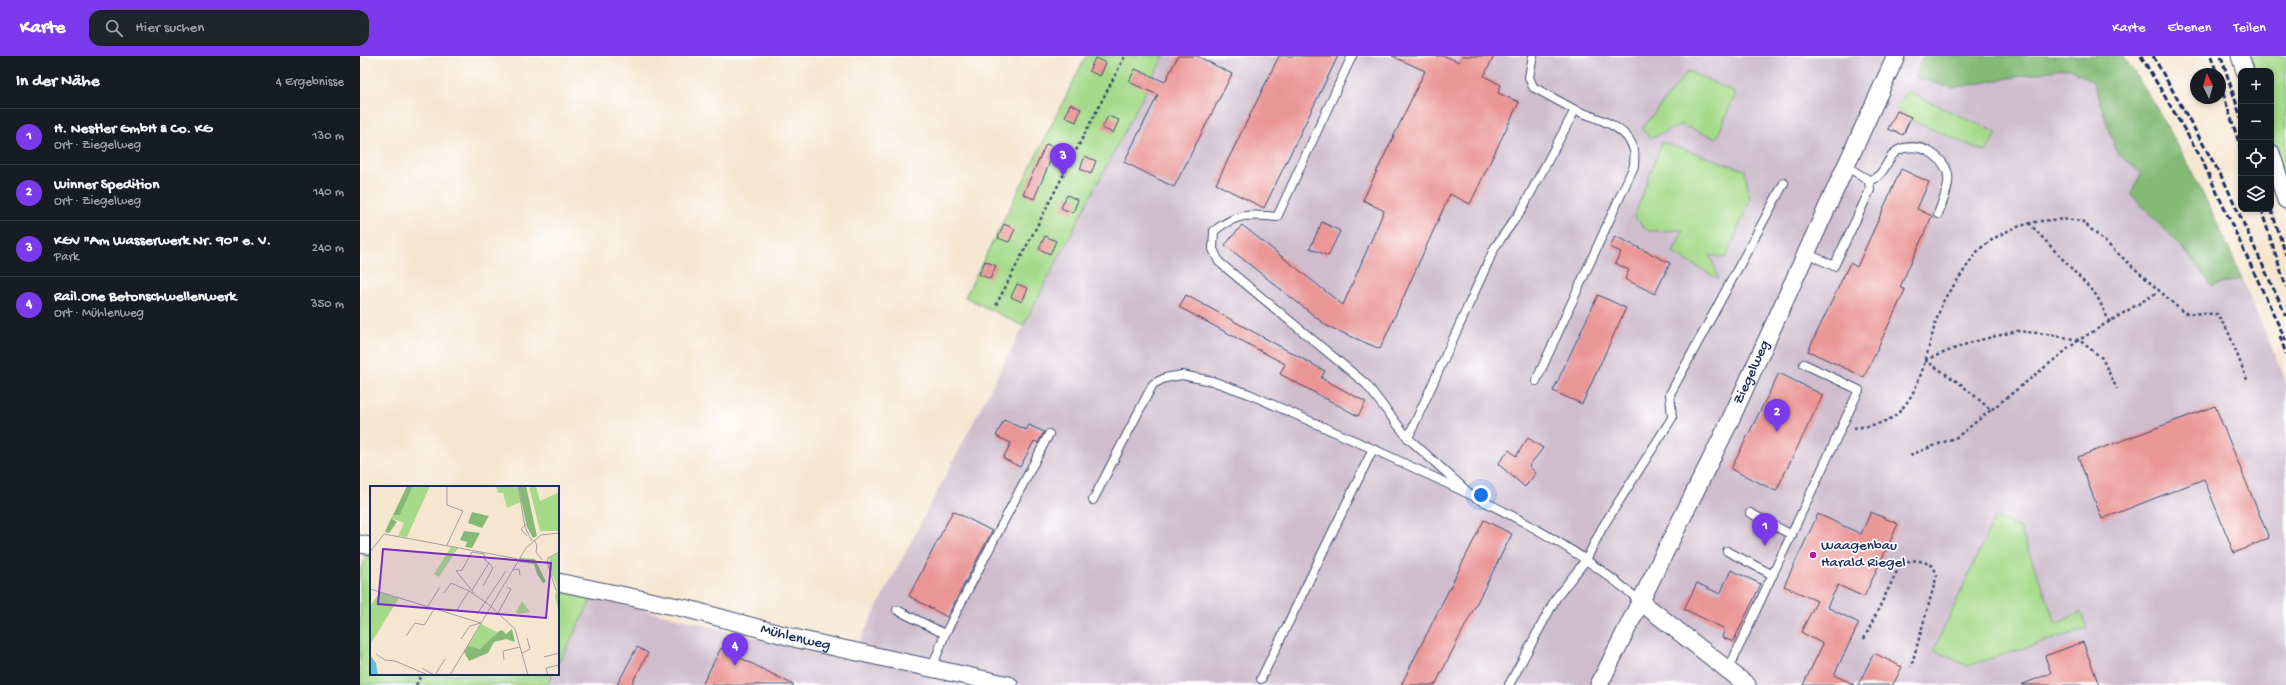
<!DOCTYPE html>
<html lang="de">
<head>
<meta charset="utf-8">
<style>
	body { margin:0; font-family:"Gochi Hand",sans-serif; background:#20242c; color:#f1f3f6 }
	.controls { position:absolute; right:12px; top:12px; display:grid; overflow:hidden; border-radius:8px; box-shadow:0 2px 6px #0003 }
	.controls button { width:36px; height:36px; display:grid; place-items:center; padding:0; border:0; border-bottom:1px solid #363941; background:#171b24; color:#f1f3f6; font:20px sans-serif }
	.compass { position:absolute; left:1830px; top:12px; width:36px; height:36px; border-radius:50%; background:#171b24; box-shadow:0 2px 6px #0003; rotate:355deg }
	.you { position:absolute; left:1121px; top:439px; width:14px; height:14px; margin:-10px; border:3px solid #fff; border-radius:50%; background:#1a73e8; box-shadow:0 0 0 6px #1a73e833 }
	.badge { display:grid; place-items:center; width:26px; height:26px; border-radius:50%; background:#7c3aed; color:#fff; font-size:13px; font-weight:700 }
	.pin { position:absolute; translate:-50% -33px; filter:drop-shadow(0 1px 2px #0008) }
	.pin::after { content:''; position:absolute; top:21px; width:14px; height:12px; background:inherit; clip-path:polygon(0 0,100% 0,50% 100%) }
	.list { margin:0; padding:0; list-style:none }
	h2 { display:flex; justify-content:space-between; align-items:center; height:52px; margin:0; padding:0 16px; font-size:17px }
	h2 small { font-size:13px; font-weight:400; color:#9ea1a6 }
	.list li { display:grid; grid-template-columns:26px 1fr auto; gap:12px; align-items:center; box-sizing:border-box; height:56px; padding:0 16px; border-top:1px solid #363941 }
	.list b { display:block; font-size:15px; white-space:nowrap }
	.list p { margin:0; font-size:13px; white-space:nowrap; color:#9ea1a6 }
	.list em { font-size:13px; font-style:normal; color:#9ea1a6 }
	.icon { flex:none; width:22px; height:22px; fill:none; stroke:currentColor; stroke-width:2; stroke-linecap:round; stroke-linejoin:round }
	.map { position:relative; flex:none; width:1926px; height:629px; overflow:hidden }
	header { display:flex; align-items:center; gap:24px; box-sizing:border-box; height:56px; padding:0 20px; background:#7c3aed; color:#fff }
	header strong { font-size:19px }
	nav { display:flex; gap:22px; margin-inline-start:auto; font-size:14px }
	.search { width:280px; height:36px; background:#20242c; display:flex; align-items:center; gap:10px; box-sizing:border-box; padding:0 14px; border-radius:12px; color:#9ea1a6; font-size:15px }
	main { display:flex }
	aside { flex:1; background:#171b24 }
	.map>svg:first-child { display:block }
	.industrial { fill:#cfbdce }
	.green { fill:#a6da8a; stroke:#608474 }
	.forest { fill:#84ba76; stroke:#50746a }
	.building { fill:#ea9695 }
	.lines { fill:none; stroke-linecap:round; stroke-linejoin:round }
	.service-casing { stroke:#3c4a6f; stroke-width:10 }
	.minor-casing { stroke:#3c4a6f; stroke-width:19 }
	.path { stroke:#3c4a6f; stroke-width:2.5; stroke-dasharray:3 3; stroke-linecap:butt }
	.service { stroke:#fff; stroke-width:8 }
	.minor { stroke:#fff; stroke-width:17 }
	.rail { stroke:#1b2f5e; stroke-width:3; stroke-dasharray:6 3; stroke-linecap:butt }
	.poi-dot { fill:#b5179e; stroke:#fff; stroke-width:1.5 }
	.labels { text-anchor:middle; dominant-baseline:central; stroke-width:3.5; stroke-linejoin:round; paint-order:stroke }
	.street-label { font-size:15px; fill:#1b2f5e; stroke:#fff }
	.poi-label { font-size:15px; fill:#1b2f5e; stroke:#fff; text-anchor:start }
	.inset-road { fill:none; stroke:#9e9da2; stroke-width:1 }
	.view { fill:#7b2cbf; fill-opacity:0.15; stroke:#7b2cbf; stroke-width:2 }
	.inset-edge { fill:none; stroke:#1b2f5e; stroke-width:2 }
</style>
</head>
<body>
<header>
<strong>Karte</strong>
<div class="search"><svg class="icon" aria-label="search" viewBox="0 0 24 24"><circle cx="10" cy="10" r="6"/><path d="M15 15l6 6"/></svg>Hier suchen</div>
<nav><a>Karte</a><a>Ebenen</a><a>Teilen</a></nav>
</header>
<main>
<aside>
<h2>In der Nähe<small>4 Ergebnisse</small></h2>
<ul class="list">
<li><span class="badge">1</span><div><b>H. Nestler GmbH &amp; Co. KG</b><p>Ort · Ziegelweg</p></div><em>130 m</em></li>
<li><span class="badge">2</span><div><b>Winner Spedition</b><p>Ort · Ziegelweg</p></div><em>140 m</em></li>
<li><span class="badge">3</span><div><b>KGV &quot;Am Wasserwerk Nr. 90&quot; e. V.</b><p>Park</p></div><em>240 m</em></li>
<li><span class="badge">4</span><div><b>Rail.One Betonschwellenwerk</b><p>Ort · Mühlenweg</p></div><em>350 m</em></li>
</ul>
</aside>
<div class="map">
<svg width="1926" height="629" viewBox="0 0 1926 629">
	<rect width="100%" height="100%" fill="#fff"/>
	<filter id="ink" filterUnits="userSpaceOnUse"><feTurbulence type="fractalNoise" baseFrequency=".025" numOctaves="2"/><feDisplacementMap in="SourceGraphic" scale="8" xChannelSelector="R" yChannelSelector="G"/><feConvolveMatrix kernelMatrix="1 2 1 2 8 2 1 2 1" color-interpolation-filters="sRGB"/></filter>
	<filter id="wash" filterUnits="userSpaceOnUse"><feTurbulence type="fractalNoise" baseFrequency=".012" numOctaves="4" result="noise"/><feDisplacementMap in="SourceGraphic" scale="16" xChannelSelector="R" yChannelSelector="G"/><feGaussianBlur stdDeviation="0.9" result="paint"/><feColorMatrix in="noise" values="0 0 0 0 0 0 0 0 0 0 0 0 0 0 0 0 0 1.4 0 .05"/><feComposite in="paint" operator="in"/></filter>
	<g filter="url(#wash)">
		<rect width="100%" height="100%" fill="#f6e6d0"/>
		<path class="industrial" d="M804 0H1763L1822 97 1864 181 1926 325V629H187L193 618H198V608L233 541 489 605Z"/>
		<g class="green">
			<path d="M726 0H804L663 270 605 241Z"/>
			<path d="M1889 0H1926V134L1911 88V15H1887L1883 3Z"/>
			<path d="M1328 15 1376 37 1357 82 1321 69 1290 82 1282 73Z"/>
			<path d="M1549 36 1637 77 1626 96 1550 64 1551 61 1535 53 1536 50Z"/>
			<path d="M1302 86 1385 114 1390 144 1366 202 1350 199 1359 223 1313 197 1323 174 1288 175 1274 161Z"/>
			<path d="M1635 461 1660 472 1696 568 1720 556 1728 572 1607 610 1574 594Z"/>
			<path d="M9 496H11V618H193L187 629H0V514Z"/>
			<path d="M198 535 233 541 198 608Z"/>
		</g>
		<path class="forest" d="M1563 0H1763C1811 69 1849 146 1882 223L1852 230 1827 197 1771 138 1781 117 1757 97 1733 26 1708 12 1592 32 1556 22Z"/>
		<g id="blocks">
			<g class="building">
				<path d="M818 0H837L872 18 814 131 764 106 798 39 769 26 775 13 805 26Z"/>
				<path d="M919 0H978L904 152 856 128Z"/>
				<path d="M1032 0H1085L1099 6 1102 0H1134L1124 20 1141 29 1138 37 1159 46 1110 148 1090 138 1020 293 967 270 865 189 882 169 983 249 1024 155 1003 144 1065 15Z"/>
				<path d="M735 2 746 7 740 20 729 15Z"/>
				<path d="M710 48 721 53 716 66 705 61Z"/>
				<path d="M1537 55 1551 61 1543 79 1528 73Z"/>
				<path d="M748 60 759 64 753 77 742 72Z"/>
				<path d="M686 88 696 92 674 143 663 138Z"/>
				<path d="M725 100 736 105 731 118 720 113Z"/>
				<path d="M1541 113 1569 126 1557 153 1572 160 1540 231 1545 234 1504 321 1448 295 1490 207 1497 211Z"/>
				<path d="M707 139 718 144 713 157 701 152Z"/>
				<path d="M962 166 980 175 968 200 950 192Z"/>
				<path d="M644 168 655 173 649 186 638 182Z"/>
				<path d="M685 180 696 185 690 198 679 193Z"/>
				<path d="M1255 180 1310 207 1295 238 1265 223 1269 214 1255 207 1261 196 1250 191Z"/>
				<path d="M625 205 636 210 630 223 619 218Z"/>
				<path d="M657 228 668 232 662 246 651 241Z"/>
				<path d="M826 239 965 315 961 322 1006 346 998 360 920 318 925 308 819 251Z"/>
				<path d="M1238 239 1266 252 1222 348 1193 335Z"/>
				<path d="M1419 317 1463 339 1416 435 1371 413Z"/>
				<path d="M1855 350 1909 482 1874 497 1844 423 1742 463 1718 401Z"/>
				<path d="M644 364 666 374 669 369 684 376 678 387 674 385 660 411 643 402 651 387 636 380Z"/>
				<path d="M1168 382 1183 392 1169 410 1176 417 1165 431 1138 408 1149 394 1156 400Z"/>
				<path d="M593 455 632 475 587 561 549 540Z"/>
				<path d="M1511 456 1538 468 1504 541 1478 529 1467 551 1499 567 1474 619 1495 629H1443L1463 588 1441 576 1457 545 1424 530 1458 458 1501 478Z"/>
				<path d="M1124 464 1152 478 1075 629H1041Z"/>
				<path d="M1371 514 1401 528 1373 586 1362 581 1365 573 1324 553 1337 527 1360 538Z"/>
				<path d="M1723 586 1739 629H1661L1691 617 1685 600Z"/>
				<path d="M277 591 288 597 271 629H257Z"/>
				<path d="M361 592 434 629H342Z"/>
				<path d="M1514 597 1542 611 1533 629H1498Z"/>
			</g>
		</g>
	</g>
	<g filter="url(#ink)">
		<use href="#blocks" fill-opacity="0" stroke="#3c4a6f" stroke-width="1"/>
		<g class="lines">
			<g class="service-casing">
				<g id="service">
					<path d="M992 0 917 161C889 158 877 157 854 175L853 193 859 206 1006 328 1048 382 1109 437"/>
					<path d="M1173 0 1169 21 1173 31 1215 54"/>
					<path d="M1487 111 1509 124C1528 121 1525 96 1544 92 1554 90 1565 92 1573 98 1598 116 1587 134 1578 158"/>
					<path d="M1446 197 1474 210 1510 134 1509 124"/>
					<path d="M1048 382 1135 191 1162 153 1215 54C1235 62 1269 70 1274 95 1275 99 1274 106 1274 110L1176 325"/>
					<path d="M733 444 793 328 805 322 822 319 852 325 889 338 1013 393"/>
					<path d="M1390 457 1432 479"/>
					<path d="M1367 495 1413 519"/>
					<path d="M537 554 585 578"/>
					<path d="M572 612 585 578 689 378"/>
					<path d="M1368 614 1499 334 1444 308"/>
					<path d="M901 623 1013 393C1106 436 1203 478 1281 546"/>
					<path d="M1149 629 1196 542 1226 504 1242 472 1312 362 1310 338 1424 127"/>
				</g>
			</g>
			<g class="minor-casing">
				<g id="minor">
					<path d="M1880 0 1885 15"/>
					<path d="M1911 97 1926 144"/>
					<path d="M0 488 11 490"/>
					<path id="s1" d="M198 526 328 553 442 584 649 629"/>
					<path d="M1281 546 1387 629"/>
					<path id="s2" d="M1239 629 1369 367 1536 0"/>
				</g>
			</g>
			<g class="path">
				<path d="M1669 167 1737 240 1750 267"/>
				<path d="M636 249 765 0"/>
				<path d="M1565 304 1602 329 1631 354 1719 284 1798 236"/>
				<path d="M1565 304 1612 286 1657 275 1686 278 1719 284 1742 302 1757 333"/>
				<path d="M1494 372C1507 370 1527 368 1537 358 1567 329 1567 281 1584 244 1588 236 1596 227 1601 219 1607 211 1613 199 1621 192 1650 168 1685 160 1722 165L1824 257 1857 258 1868 275 1888 326"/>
				<path d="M1550 399 1597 381 1631 354"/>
				<path d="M1504 583 1540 509C1553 502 1560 504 1573 510L1577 519 1551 611"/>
				<path d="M56 629 62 618"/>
			</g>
			<use href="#service" class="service"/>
			<use href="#minor" class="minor"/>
			<g class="rail">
				<path d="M1781 0 1840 100 1926 285"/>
				<path d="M1793 0 1864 125 1926 260"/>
				<path d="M1851 0 1857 18"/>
				<path d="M1861 0 1881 62"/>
				<path d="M1860 28 1881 93"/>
				<path d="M1901 153 1926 231"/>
				<path d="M1911 153 1926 199"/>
				<path d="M1920 280 1926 298"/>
			</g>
		</g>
	</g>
	<circle class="poi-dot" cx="1453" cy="499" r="4"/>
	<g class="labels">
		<g class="street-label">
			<text stroke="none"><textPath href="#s2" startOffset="348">Ziegelweg</textPath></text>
			<text stroke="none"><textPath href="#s1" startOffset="244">Mühlenweg</textPath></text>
		</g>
		<g class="poi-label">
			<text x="1461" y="490">Waagenbau<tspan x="1461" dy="17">Harald Riegel</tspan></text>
		</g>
	</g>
	<g transform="translate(10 430)">
		<rect width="189" height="189" fill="#f6e6d0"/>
		<path d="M43 0H60L37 51 28 50 34 37 21 32 23 29H30ZM126 0H147L151 16 137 22 133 7H128ZM159 0H166L170 15 189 6V45H170ZM81 61 88 62 69 91 64 88ZM189 67V128L185 111 187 100 177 77 180 76 179 72ZM10 106 29 112 1 157 0 120ZM152 115 160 126 149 128 146 126ZM111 138 127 146 114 161 106 164 98 160Z" fill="#a6da8a"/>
		<path d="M37 0H43L30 29H23ZM148 0H156L167 50 163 52 157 41ZM102 26 119 30 112 42 98 37ZM21 32 27 36 19 47 15 46ZM94 45 110 47 102 62 95 61 97 56 90 54ZM150 72 165 73 176 96 173 97 167 88 164 78 149 76ZM142 143 145 156 136 153 124 156 118 167 99 175 94 166 98 160 110 163 129 145 132 144 136 148Z" fill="#84ba76"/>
		<path d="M0 169 6 177 8 189H0Z" fill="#63bfe1"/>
		<path class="inset-road" d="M148 0 155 41 162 55M156 38 151 43 157 50M164 54 167 59 166 66 172 74M77 59 93 25 77 19V0M0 66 14 48 148 73M142 84 149 83 150 89M0 103 111 137M102 104 119 77 123 82 113 100M186 104 177 76 178 72 189 66M74 107 81 97 99 105M104 107 86 85 92 84 102 66 114 68 115 74 119 77M58 120 70 101M87 124 99 105 118 118 145 143 158 189M128 127 141 103 137 101M107 128 136 85M36 150 45 137 54 139 65 122M91 153 100 140 111 137M152 167 160 163 157 152M6 168 15 174 25 175 58 189M174 171 189 167M134 174 133 165 150 161M52 182 64 189M65 189 75 173M80 189 156 62 171 49 189 47M178 189 176 182 189 179"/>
		<path class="view" d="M13 63 181 77 176 132 8 118Z"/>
		<rect width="189" height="189" class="inset-edge"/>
	</g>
</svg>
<div class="controls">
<button>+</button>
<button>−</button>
<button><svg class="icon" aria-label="locate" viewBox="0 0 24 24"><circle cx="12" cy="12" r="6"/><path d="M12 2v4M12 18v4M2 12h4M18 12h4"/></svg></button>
<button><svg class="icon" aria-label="layers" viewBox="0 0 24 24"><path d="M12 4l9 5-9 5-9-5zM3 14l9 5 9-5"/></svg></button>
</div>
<svg class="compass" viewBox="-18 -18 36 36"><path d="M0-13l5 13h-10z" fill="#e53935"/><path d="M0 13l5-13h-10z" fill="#9ea1a6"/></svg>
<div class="you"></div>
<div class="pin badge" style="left:1405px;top:490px">1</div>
<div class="pin badge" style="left:1417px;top:376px">2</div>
<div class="pin badge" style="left:703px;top:120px">3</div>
<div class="pin badge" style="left:375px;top:610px">4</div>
</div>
</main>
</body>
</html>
